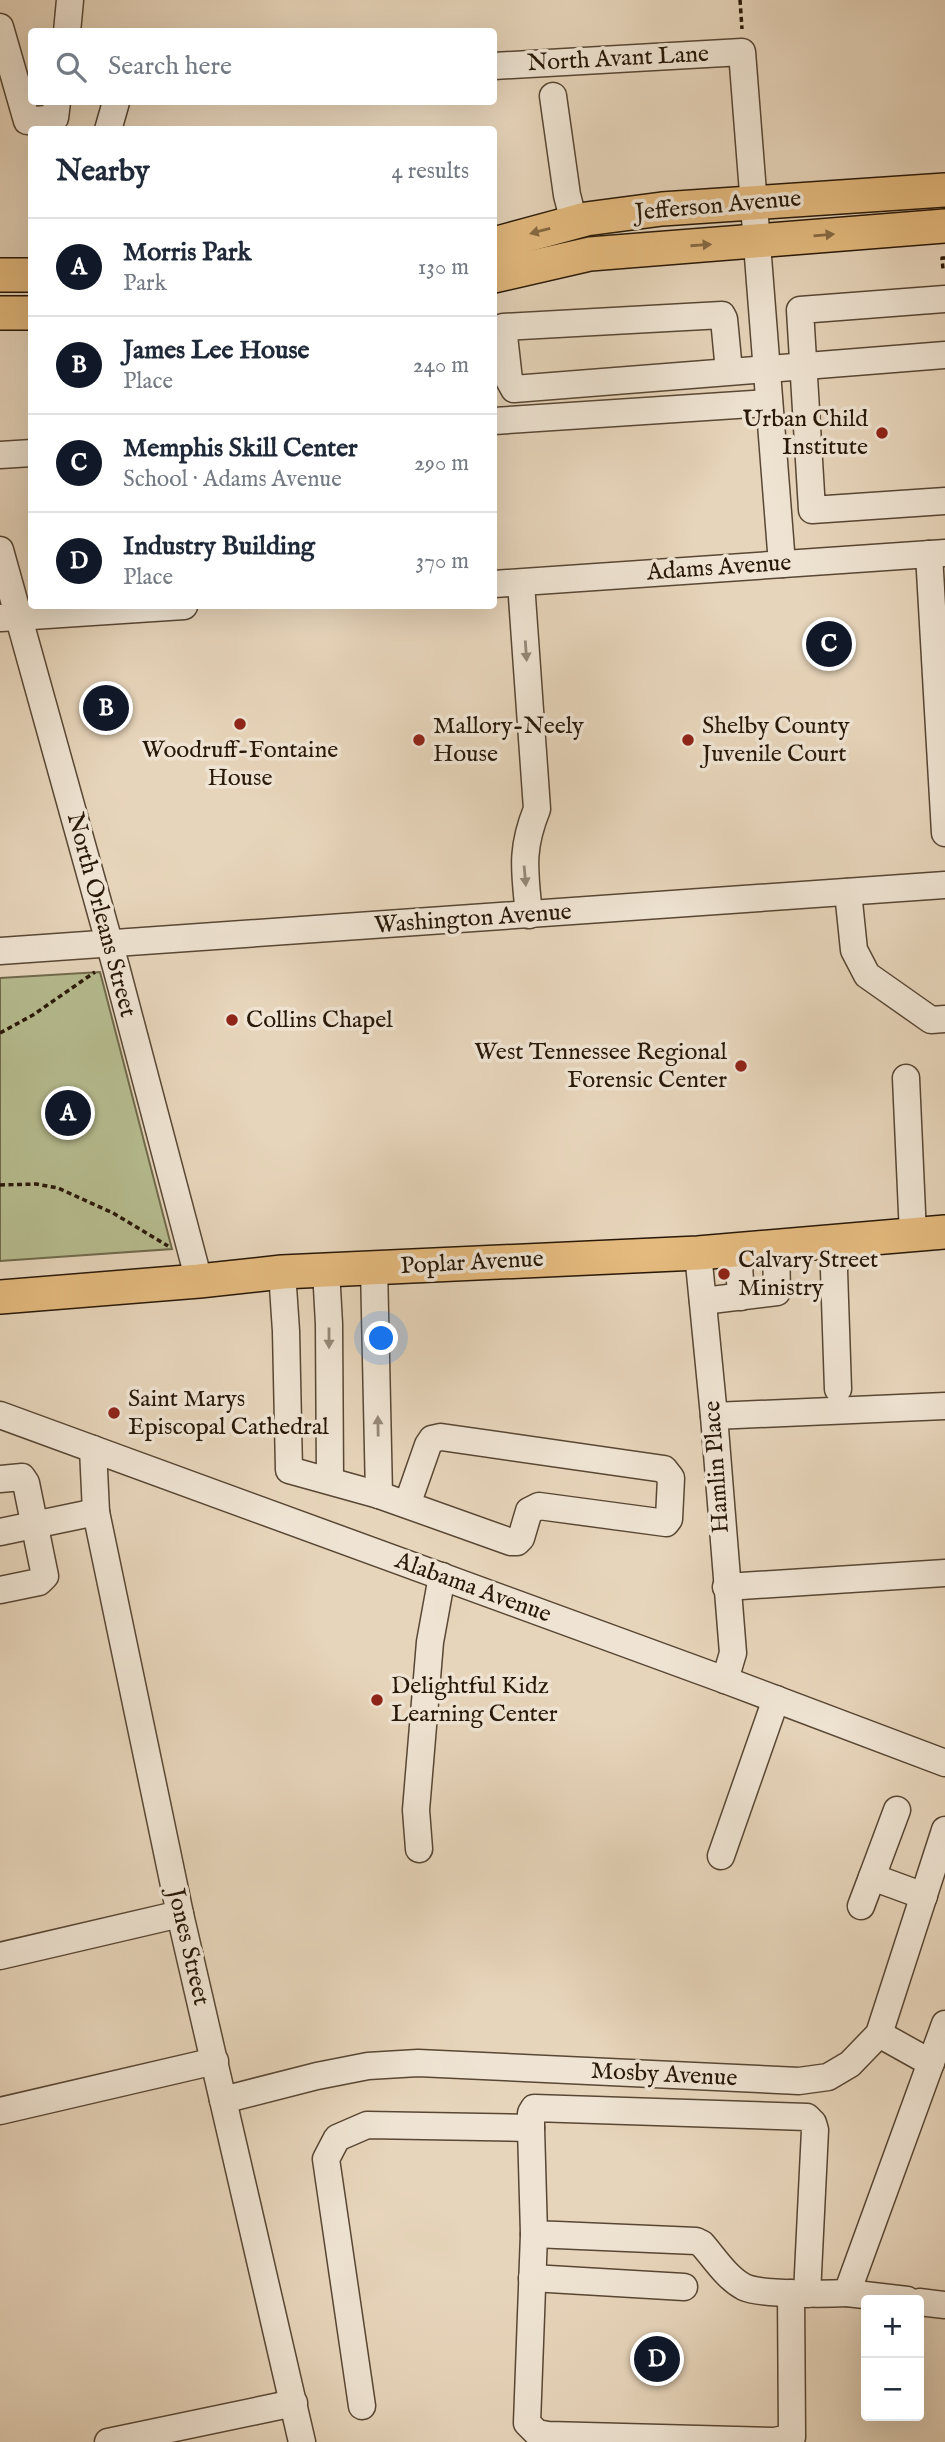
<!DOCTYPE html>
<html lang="en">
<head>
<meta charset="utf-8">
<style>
	body { margin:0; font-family:"IM FELL English",serif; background:#f6f6f7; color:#1f2937 }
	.controls { position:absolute; right:21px; bottom:21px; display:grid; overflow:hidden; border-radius:7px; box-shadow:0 7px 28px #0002 }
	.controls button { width:63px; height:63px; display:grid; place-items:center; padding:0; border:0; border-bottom:2px solid #e0e1e3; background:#fff; color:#1f2937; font:35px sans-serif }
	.you { position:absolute; left:382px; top:1339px; width:24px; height:24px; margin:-18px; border:5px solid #fff; border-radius:50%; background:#1a73e8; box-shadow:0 0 0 10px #1a73e833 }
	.badge { display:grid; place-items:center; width:46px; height:46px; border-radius:50%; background:#111827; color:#fff; font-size:23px; font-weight:700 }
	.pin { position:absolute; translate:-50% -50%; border:4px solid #fff; box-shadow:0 2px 7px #0006 }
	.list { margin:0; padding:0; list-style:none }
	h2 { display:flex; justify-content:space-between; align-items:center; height:91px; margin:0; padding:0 28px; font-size:30px }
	h2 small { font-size:23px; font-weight:400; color:#747a83 }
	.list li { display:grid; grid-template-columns:46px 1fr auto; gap:21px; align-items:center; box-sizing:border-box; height:98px; padding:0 28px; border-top:2px solid #e0e1e3 }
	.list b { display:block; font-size:26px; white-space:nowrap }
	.list p { margin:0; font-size:23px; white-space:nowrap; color:#747a83 }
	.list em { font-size:23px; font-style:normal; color:#747a83 }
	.icon { flex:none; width:38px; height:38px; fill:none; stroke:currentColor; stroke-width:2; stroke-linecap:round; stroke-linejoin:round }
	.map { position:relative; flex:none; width:945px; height:2442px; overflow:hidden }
	.search { position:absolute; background:#fff; box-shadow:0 7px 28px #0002; left:28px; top:28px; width:469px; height:77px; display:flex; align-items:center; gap:18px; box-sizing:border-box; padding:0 24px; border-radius:7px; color:#747a83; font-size:26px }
	.panel { position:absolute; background:#fff; box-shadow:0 7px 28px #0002; left:28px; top:126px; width:469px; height:483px; border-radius:7px }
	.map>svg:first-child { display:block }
	.green { fill:#b6bd90; stroke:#6f6a4c; stroke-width:2 }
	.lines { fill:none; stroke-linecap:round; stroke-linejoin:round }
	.minor-casing { stroke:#584734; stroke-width:29 }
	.major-casing { stroke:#281807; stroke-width:36 }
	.path { stroke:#281807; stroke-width:3.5; stroke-dasharray:5 3.5; stroke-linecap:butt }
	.minor { stroke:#efe4d3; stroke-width:26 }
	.major { stroke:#e4ba7e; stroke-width:33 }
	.oneway { fill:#866942 }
	.oneway2 { fill:#958877 }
	.poi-dot { fill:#8f2418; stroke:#efe4d3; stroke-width:2.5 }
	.labels { text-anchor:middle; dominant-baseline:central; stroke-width:7; stroke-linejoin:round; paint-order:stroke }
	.street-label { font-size:24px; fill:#281807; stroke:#efe4d3 }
	.poi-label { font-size:24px; fill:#281807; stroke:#efe4d3; text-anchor:start }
</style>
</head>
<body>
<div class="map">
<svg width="945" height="2442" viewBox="0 0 945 2442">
	<rect width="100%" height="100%" fill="#e7d5bb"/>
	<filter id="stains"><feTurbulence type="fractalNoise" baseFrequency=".00286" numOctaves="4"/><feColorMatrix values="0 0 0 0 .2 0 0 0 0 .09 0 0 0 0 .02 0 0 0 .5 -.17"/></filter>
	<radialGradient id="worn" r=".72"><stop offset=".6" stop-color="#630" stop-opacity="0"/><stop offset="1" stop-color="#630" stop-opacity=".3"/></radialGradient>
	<path class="green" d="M100 972 172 1249 0 1261V978Z"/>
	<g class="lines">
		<g class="minor-casing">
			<g id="minor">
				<path d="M0 27 27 121 55 118 57 102"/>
				<path d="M67 32 70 0"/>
				<path d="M494 66 742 52 782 564"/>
				<path d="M553 96 567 195 574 222"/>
				<path d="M108 130 116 102"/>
				<path d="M945 299 800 310 812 510 945 501"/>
				<path d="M729 371 724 319 722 315 503 327 509 380 514 389 945 355"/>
				<path d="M494 421 769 403"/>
				<path d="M0 455 32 453"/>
				<path d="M0 550 116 967 199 1281"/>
				<path d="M929 554 945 833"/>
				<path d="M521 583 537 809C520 851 525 872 529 915"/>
				<path d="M494 584 945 553"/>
				<path d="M1 618 184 606"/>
				<path d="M848 892 854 950 867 975 931 1020 945 1019"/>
				<path d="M0 951 945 885"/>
				<path d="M906 1078 913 1235"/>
				<path d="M833 1241 838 1389"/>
				<path d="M738 1249 741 1297"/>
				<path d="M698 1253 714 1416 733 1653 725 1680"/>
				<path d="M374 1267 379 1495"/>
				<path d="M326 1270 329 1324 330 1480"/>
				<path d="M282 1272 286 1331 289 1470 379 1495 511 1542H517L521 1538 529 1511 539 1506 666 1523 669 1519 671 1478 664 1469 441 1437 432 1439 428 1445 407 1505"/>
				<path d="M703 1301 777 1292 776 1246"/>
				<path d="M0 1415 725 1680 945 1763"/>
				<path d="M714 1416 945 1406"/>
				<path d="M93 1449 96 1512 180 1914 302 2442"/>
				<path d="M0 1479 22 1477 26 1483 45 1576 39 1582 0 1590"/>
				<path d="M0 1532 96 1512"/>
				<path d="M726 1587 945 1573"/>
				<path d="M419 1849 416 1810 430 1642 442 1576"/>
				<path d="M721 1856 776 1699"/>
				<path d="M872 1877 897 1810"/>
				<path d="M861 1906 872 1877 924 1896"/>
				<path d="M0 1956 180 1914"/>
				<path d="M879 2034 931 2063"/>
				<path d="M223 2100 317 2076 368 2066 418 2063 799 2081 828 2077 850 2064 879 2034 945 1830"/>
				<path d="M0 2111 215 2061"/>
				<path d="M531 2128V2113L534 2108 807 2117 813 2123 815 2130 807 2294"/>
				<path d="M534 2234 527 2423 537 2433 548 2435 775 2441 792 2437 791 2293"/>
				<path d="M532 2278 684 2287"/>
				<path d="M907 2300 847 2293 945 2024"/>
				<path d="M919 2302 945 2305"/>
				<path d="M362 2406 326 2159 337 2138 367 2125 531 2128 534 2234 696 2241 702 2244C715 2259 727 2278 744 2287 760 2295 828 2294 847 2293"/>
				<path d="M108 2442 294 2403"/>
			</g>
		</g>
		<g class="major-casing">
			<g id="major">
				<path d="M494 244 586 219 662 209 945 190"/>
				<path d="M0 275H32"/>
				<path d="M494 276 590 254 945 226"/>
				<path d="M0 313H32"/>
				<path d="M0 1297 199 1281 282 1272 698 1253 945 1232"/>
			</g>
		</g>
		<g class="path">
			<path d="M740 0 742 29"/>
			<path d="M945 258H942L943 269H945"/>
			<path d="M0 1033 33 1015 95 972"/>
			<path d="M0 1185 36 1184 58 1188 113 1213 168 1246"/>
		</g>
		<use href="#minor" class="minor"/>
		<use href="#major" class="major"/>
	</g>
	<defs><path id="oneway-solid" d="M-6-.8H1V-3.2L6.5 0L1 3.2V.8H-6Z" transform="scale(1.75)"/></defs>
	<g class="oneway">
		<use href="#oneway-solid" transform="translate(540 231) rotate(165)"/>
		<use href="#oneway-solid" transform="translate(824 235) rotate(-5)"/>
		<use href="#oneway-solid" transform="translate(701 245) rotate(-4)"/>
	</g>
	<g class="oneway2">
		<use href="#oneway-solid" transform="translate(526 651) rotate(86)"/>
		<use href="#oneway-solid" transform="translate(525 876) rotate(85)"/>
		<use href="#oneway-solid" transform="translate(329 1338) rotate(90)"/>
		<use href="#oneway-solid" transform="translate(378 1426) rotate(-91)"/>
	</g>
	<g class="poi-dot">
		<circle cx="882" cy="433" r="7"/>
		<circle cx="240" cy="724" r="7"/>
		<circle cx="419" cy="740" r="7"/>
		<circle cx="688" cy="740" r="7"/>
		<circle cx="232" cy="1020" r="7"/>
		<circle cx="741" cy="1066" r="7"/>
		<circle cx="724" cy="1274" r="7"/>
		<circle cx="114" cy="1413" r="7"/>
		<circle cx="377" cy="1700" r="7"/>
	</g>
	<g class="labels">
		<g class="street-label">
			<text transform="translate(618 59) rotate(-3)">North Avant Lane</text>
			<text transform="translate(718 206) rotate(-5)">Jefferson Avenue</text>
			<text transform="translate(719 568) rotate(-4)">Adams Avenue</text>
			<text transform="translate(101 915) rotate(75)">North Orleans Street</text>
			<text transform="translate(473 919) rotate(-4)">Washington Avenue</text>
			<text transform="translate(472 1263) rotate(-3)">Poplar Avenue</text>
			<text transform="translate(717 1467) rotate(-94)">Hamlin Place</text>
			<text transform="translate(473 1588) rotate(20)">Alabama Avenue</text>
			<text transform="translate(188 1947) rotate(77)">Jones Street</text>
			<text transform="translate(664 2075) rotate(3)">Mosby Avenue</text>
		</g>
		<g class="poi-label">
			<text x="868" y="419" text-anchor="end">Urban Child<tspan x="868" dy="28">Institute</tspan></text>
			<text x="433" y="726">Mallory-Neely<tspan x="433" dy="28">House</tspan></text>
			<text x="702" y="726">Shelby County<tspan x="702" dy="28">Juvenile Court</tspan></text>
			<text x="240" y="750" text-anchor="middle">Woodruff-Fontaine<tspan x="240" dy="28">House</tspan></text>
			<text x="246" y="1020">Collins Chapel</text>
			<text x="727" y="1052" text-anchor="end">West Tennessee Regional<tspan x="727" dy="28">Forensic Center</tspan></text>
			<text x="738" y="1260">Calvary Street<tspan x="738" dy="28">Ministry</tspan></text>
			<text x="128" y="1399">Saint Marys<tspan x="128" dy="28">Episcopal Cathedral</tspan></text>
			<text x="391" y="1686">Delightful Kidz<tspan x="391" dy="28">Learning Center</tspan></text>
		</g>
	</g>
	<rect width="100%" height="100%" filter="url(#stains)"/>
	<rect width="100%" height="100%" fill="url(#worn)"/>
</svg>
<div class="controls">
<button>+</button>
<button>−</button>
</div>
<div class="you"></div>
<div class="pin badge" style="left:68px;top:1113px">A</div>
<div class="pin badge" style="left:106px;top:708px">B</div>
<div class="pin badge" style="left:829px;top:644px">C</div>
<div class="pin badge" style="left:657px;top:2359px">D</div>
<div class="search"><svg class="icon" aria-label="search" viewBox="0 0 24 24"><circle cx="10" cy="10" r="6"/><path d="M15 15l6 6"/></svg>Search here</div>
<section class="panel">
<h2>Nearby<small>4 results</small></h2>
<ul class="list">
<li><span class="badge">A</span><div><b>Morris Park</b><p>Park</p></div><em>130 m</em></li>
<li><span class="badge">B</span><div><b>James Lee House</b><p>Place</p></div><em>240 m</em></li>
<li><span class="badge">C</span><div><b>Memphis Skill Center</b><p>School · Adams Avenue</p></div><em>290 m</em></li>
<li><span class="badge">D</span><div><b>Industry Building</b><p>Place</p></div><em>370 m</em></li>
</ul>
</section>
</div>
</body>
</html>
